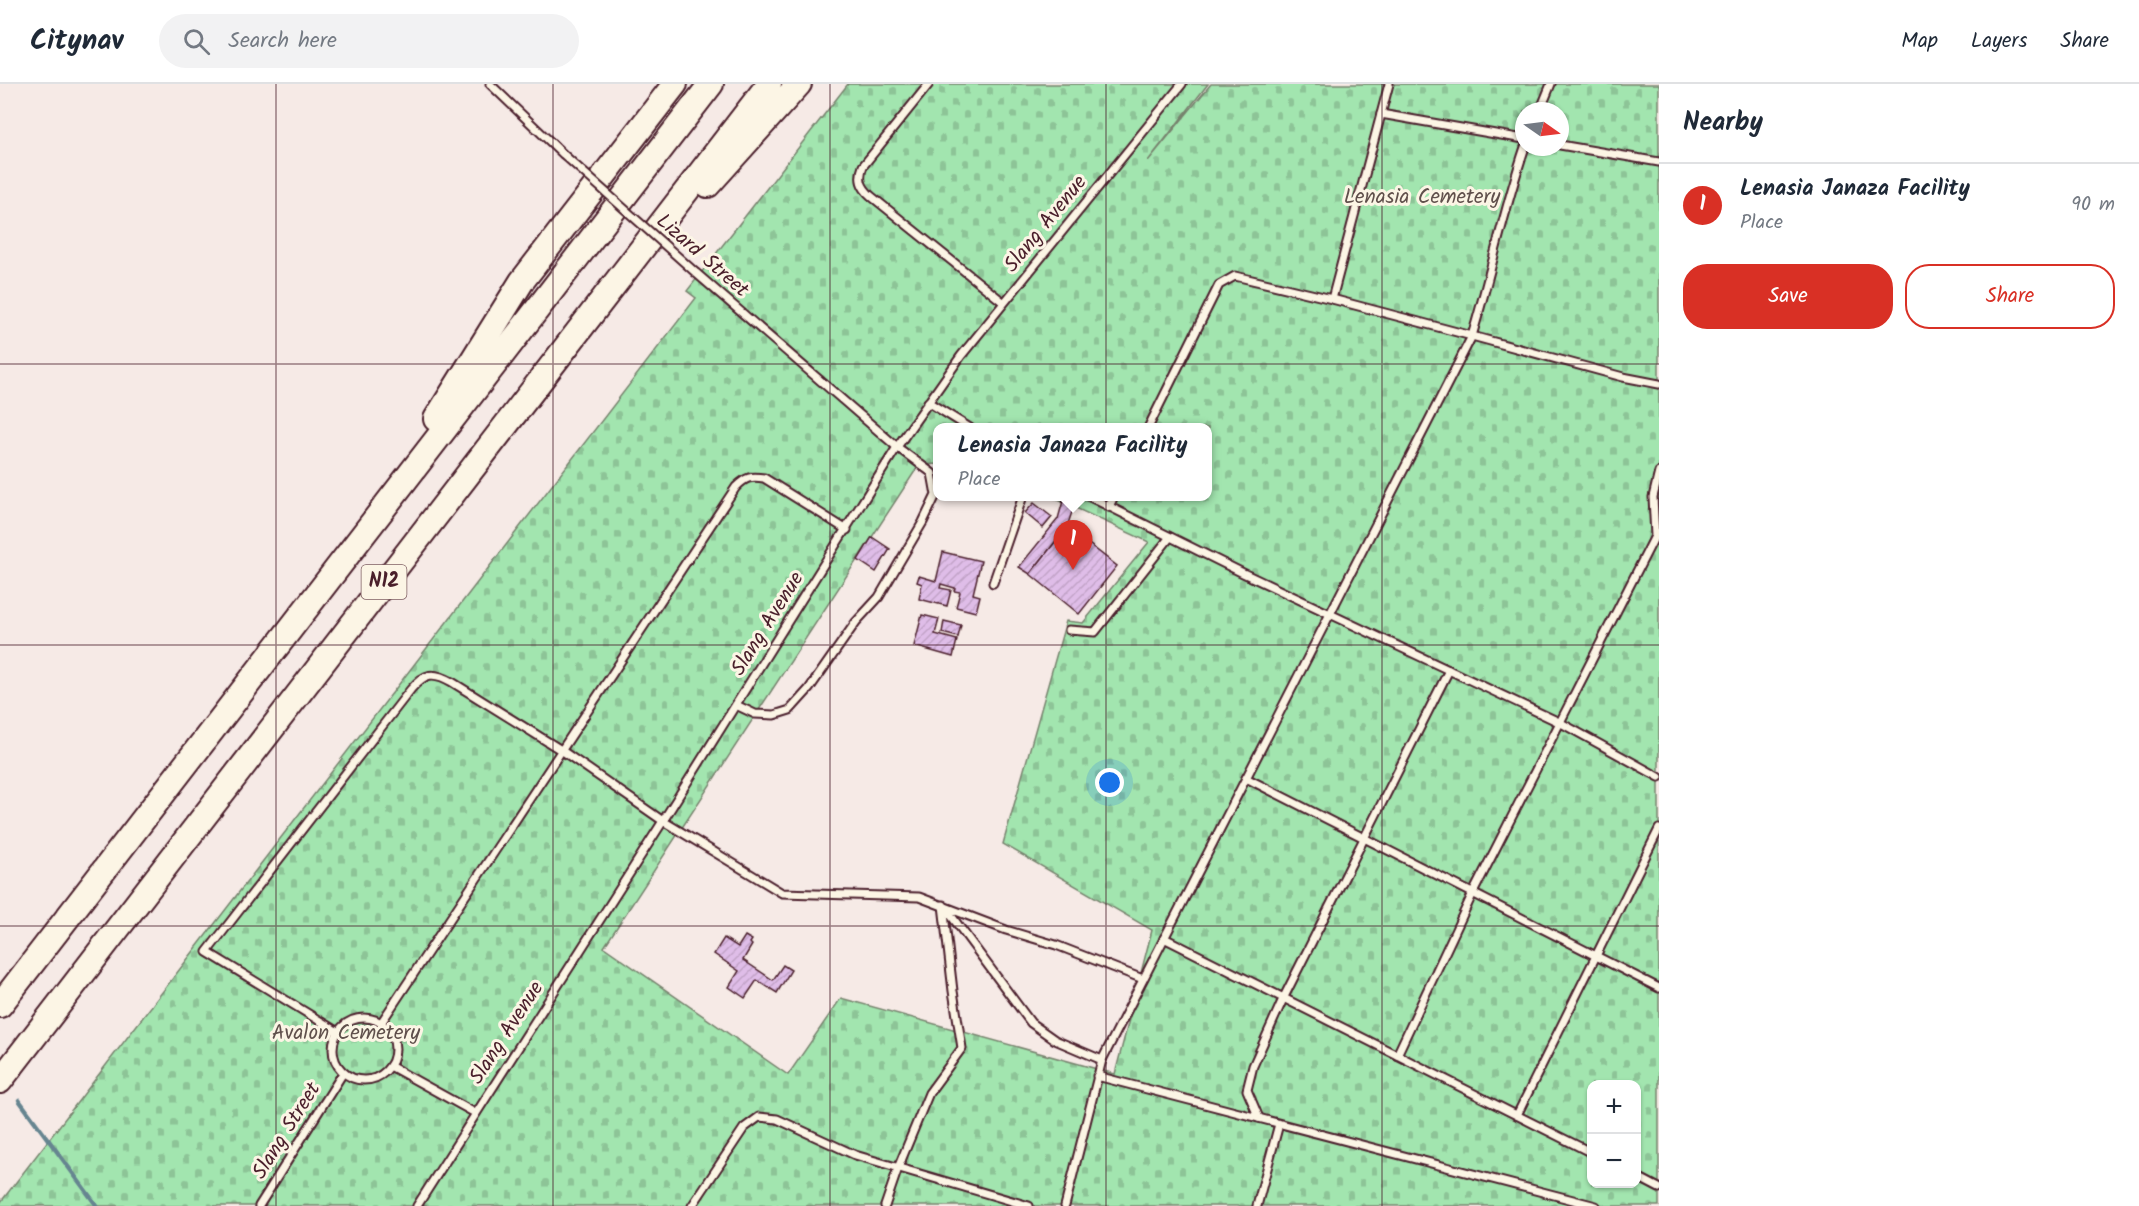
<!DOCTYPE html>
<html lang="en">
<head>
<meta charset="utf-8">
<style>
	body { margin:0; font-family:Kalam,sans-serif; background:#f2f2f3; color:#1f2937 }
	.controls { position:absolute; right:18px; bottom:18px; display:grid; overflow:hidden; border-radius:12px; box-shadow:0 2px 4px #0004 }
	.controls button { width:54px; height:54px; display:grid; place-items:center; padding:0; border:0; border-bottom:2px solid #e0e1e3; background:#fff; color:#1f2937; font:30px sans-serif }
	.compass { position:absolute; left:1515px; top:18px; width:54px; height:54px; border-radius:50%; background:#fff; box-shadow:0 2px 4px #0004; rotate:104deg }
	.you { position:absolute; left:1110px; top:699px; width:21px; height:21px; margin:-15px; border:4px solid #fff; border-radius:50%; background:#1a73e8; box-shadow:0 0 0 9px #1a73e833 }
	.badge { display:grid; place-items:center; width:39px; height:39px; border-radius:50%; background:#d93025; color:#fff; font-size:20px; font-weight:700 }
	.pin { position:absolute; translate:-50% -50px; filter:drop-shadow(0 2px 3px #0008) }
	.pin::after { content:''; position:absolute; top:32px; width:21px; height:18px; background:inherit; clip-path:polygon(0 0,100% 0,50% 100%) }
	.popup { position:absolute; left:933px; top:339px; width:279px; height:78px; box-sizing:border-box; display:grid; place-content:center; border-radius:12px; background:#fff; filter:drop-shadow(0 2px 4px #0005); font-size:20px; white-space:nowrap; color:#747a83 }
	.popup b { font-size:22px; color:#1f2937 }
	.popup::after { content:''; position:absolute; left:50%; top:100%; margin-left:-12px; border:12px solid transparent; border-top-color:#fff }
	.list { margin:0; padding:0; list-style:none }
	h2 { display:flex; justify-content:space-between; align-items:center; height:78px; margin:0; padding:0 24px; font-size:26px }
	h2 small { font-size:20px; font-weight:400; color:#747a83 }
	.list li { display:grid; grid-template-columns:39px 1fr auto; gap:18px; align-items:center; box-sizing:border-box; height:84px; padding:0 24px; border-top:2px solid #e0e1e3 }
	.list b { display:block; font-size:22px; white-space:nowrap }
	.list p { margin:0; font-size:20px; white-space:nowrap; color:#747a83 }
	.list em { font-size:20px; font-style:normal; color:#747a83 }
	.actions { display:flex; gap:12px; padding:18px 24px }
	.actions a { flex:1; padding:14px 0; border:2px solid #d93025; border-radius:24px; text-align:center; font-size:21px; color:#d93025 }
	.actions .main { background:#d93025; color:#fff }
	.icon { flex:none; width:33px; height:33px; fill:none; stroke:currentColor; stroke-width:2; stroke-linecap:round; stroke-linejoin:round }
	.map { position:relative; flex:none; width:1659px; height:1122px; overflow:hidden }
	header { display:flex; align-items:center; gap:36px; box-sizing:border-box; height:84px; padding:0 30px; background:#fff; border-bottom:2px solid #e0e1e3 }
	header strong { font-size:28px }
	nav { display:flex; gap:33px; margin-inline-start:auto; font-size:21px }
	.search { width:420px; height:54px; background:#f2f2f3; display:flex; align-items:center; gap:15px; box-sizing:border-box; padding:0 21px; border-radius:33px; color:#747a83; font-size:22px }
	main { display:flex }
	aside { flex:1; background:#fff }
	.map>svg:first-child { display:block }
	.cemetery { fill:url(#cemetery-stones); stroke:#76826d; stroke-width:1.5; fill-rule:evenodd }
	.lines { fill:none; stroke-linecap:round; stroke-linejoin:round }
	.stream { stroke:#668590; stroke-width:4.5 }
	.building { fill:url(#building-hatch); stroke:#4a1f2b; stroke-width:1.5 }
	.lane-casing { stroke:#4a1f2b; stroke-width:11 }
	.highway-casing { stroke:#4a1f2b; stroke-width:28 }
	.lane { stroke:#fcf5e5; stroke-width:7 }
	.highway { stroke:#fcf5e5; stroke-width:24 }
	.lane-bridge-casing { stroke:#4a1f2b; stroke-width:11; stroke-linecap:butt }
	.lane-bridge { stroke:#fcf5e5; stroke-width:7 }
	.grid { fill:none; stroke:#4a1f2b; stroke-width:1.5; stroke-opacity:0.55 }
	.labels { text-anchor:middle; dominant-baseline:central; stroke-width:6; stroke-linejoin:round; paint-order:stroke }
	.shield { fill:#fcf5e5; stroke:#7f5f63; stroke-width:1.5 }
	.shield-label { font-size:20px; font-weight:bold; fill:#4a1f2b }
	.park-label { font-size:21px; fill:#60504c; stroke:#fcf5e5 }
	.street-label { font-size:21px; fill:#4a1f2b; stroke:#fcf5e5 }
</style>
</head>
<body>
<header>
<strong>Citynav</strong>
<div class="search"><svg class="icon" aria-label="search" viewBox="0 0 24 24"><circle cx="10" cy="10" r="6"/><path d="M15 15l6 6"/></svg>Search here</div>
<nav><a>Map</a><a>Layers</a><a>Share</a></nav>
</header>
<main>
<div class="map">
<svg width="1659" height="1122" viewBox="0 0 1659 1122">
	<defs>
		<pattern id="cemetery-stones" width="16" height="16" patternUnits="userSpaceOnUse" patternTransform="scale(1.5)"><rect width="16" height="16" fill="#a2e5af"/><path d="M2 7V4a2 2 0 0 1 4 0v3zM10 15v-3a2 2 0 0 1 4 0v3z" fill="#8dc497"/></pattern>
		<pattern id="building-hatch" width="6" height="6" patternUnits="userSpaceOnUse" patternTransform="scale(1.5)"><rect width="6" height="6" fill="#dfbde8"/><path d="M-1 1l2-2M0 6l6-6M5 7l2-2" fill="none" stroke="#c1a2c7"/></pattern>
	</defs>
	<rect width="100%" height="100%" fill="#f6eae6"/>
	<filter id="ink" filterUnits="userSpaceOnUse"><feTurbulence type="fractalNoise" baseFrequency=".0167" numOctaves="2"/><feDisplacementMap in="SourceGraphic" scale="12" xChannelSelector="R" yChannelSelector="G"/><feConvolveMatrix kernelMatrix="1 2 1 2 8 2 1 2 1" color-interpolation-filters="sRGB"/></filter>
	<g filter="url(#ink)">
		<path class="cemetery" d="M848 0H1208L1148 77 1211 0H1659V1122H0V1119L696 214 687 207ZM1524 27H1560V63H1524ZM938 344H1208V412L1052 413 1149 458 1083 539 1066 537 1003 760 1152 846 1115 990 841 914 788 991 604 863 919 381 938 380ZM1592 1000H1636V1100H1592Z"/>
		<g class="lines">
			<path class="stream" d="M19 1016 97 1122"/>
		</g>
		<g class="building">
			<path d="M1063 417 1074 422 1067 443 1030 490 1019 483 1058 435Z"/>
			<path d="M1034 419 1052 433 1043 444 1025 429Z"/>
			<path d="M1067 443 1117 482 1079 530 1030 490Z"/>
			<path d="M872 453 890 465 876 488 858 476Z"/>
			<path d="M943 468 981 477 973 510 980 512 976 528 956 523 960 508 954 507 955 504 941 500 940 504 951 506 947 522 919 515 922 500 917 498 919 492 936 497Z"/>
			<path d="M922 531 939 535 935 550 957 556 953 573 914 562Z"/>
			<path d="M944 537 961 541 958 553 942 549Z"/>
			<path d="M745 852 752 856 750 859 752 861 743 876 773 896 783 881 791 886 777 909 757 896 745 914 729 903 739 887 714 870 724 854 738 863Z"/>
		</g>
		<g class="lines">
			<g class="lane-casing">
				<g id="lane">
					<path d="M490 0 563 70"/>
					<path d="M929 0 863 82C858 95 861 103 871 112L1003 218"/>
					<path d="M1540 27 1551 0"/>
					<path d="M1381 30 1524 55"/>
					<path d="M1560 61 1659 78"/>
					<path d="M696 189 897 363 932 389 936 411 923 438 879 513 856 538 809 605 790 626 774 631 755 630 736 621"/>
					<path d="M1332 215 1389 0"/>
					<path d="M928 318 970 344"/>
					<path d="M1148 344 1219 201 1235 192 1332 215 1472 252C1491 189 1504 125 1525 63"/>
					<path d="M1088 412 1243 489 1561 639 1659 693"/>
					<path d="M1109 423 1114 412"/>
					<path d="M993 499 1023 412"/>
					<path d="M1069 546 1095 548 1170 453"/>
					<path d="M1246 694 1659 904"/>
					<path d="M944 822 1031 939 1055 956 1102 976"/>
					<path d="M1164 854 1592 1069"/>
					<circle cx="364" cy="965" r="31"/>
					<path d="M381 939 736 403C746 393 751 392 764 394L847 446"/>
					<path d="M338 948 207 868 411 605C425 589 433 587 452 598L561 666 663 737 782 809 919 813 1006 846 1056 861 1143 895"/>
					<path d="M1397 971 1473 809 1655 452 1653 413 1659 388"/>
					<path d="M390 982 475 1029"/>
					<path d="M1097 992 1596 1122"/>
					<path d="M1517 1031 1659 745"/>
					<path d="M1259 1034 1247 1006 1253 982 1283 915 1449 586"/>
					<path d="M1636 1092 1659 1104"/>
					<path d="M259 1122 343 989"/>
					<path d="M417 1122 663 737 897 363 961 272 1182 0"/>
					<path d="M692 1122 744 1044 759 1033 777 1035 855 1071 1029 1122"/>
					<path d="M885 1122 898 1084 929 1009 962 964 953 907 943 821"/>
					<path d="M1065 1122 1102 976 1472 252 1623 293 1659 300"/>
					<path d="M1257 1122 1279 1040"/>
				</g>
			</g>
			<g class="highway-casing">
				<g id="highway">
					<path d="M708 101 799 0"/>
					<path d="M436 335 522 197 675 0"/>
					<path d="M0 921 711 0"/>
					<path d="M0 997 769 0"/>
				</g>
			</g>
			<use href="#lane" class="lane"/>
			<use href="#highway" class="highway"/>
			<g class="lane-bridge-casing">
				<path id="lane-bridge" d="M563 70 696 189"/>
			</g>
			<use href="#lane-bridge" class="lane-bridge"/>
		</g>
	</g>
	<path class="grid" d="M276 0V1122M553 0V1122M830 0V1122M1106 0V1122M1382 0V1122M0 280H1659M0 561H1659M0 842H1659"/>
	<g class="labels">
		<rect class="shield" x="361.5" y="481" width="45" height="34" rx="4.5"/>
		<g class="shield-label">
			<text x="384" y="498">N12</text>
		</g>
		<g class="park-label">
			<text x="1422" y="113">Lenasia Cemetery</text>
			<text x="346" y="949">Avalon Cemetery</text>
		</g>
		<g class="street-label">
			<text transform="translate(1046 140) rotate(-51)">Slang Avenue</text>
			<text transform="translate(702 172) rotate(41)">Lizard Street</text>
			<text transform="translate(768 540) rotate(-58)">Slang Avenue</text>
			<text transform="translate(507 949) rotate(-57)">Slang Avenue</text>
			<text transform="translate(287 1047) rotate(-58)">Slang Street</text>
		</g>
	</g>
</svg>
<div class="controls">
<button>+</button>
<button>−</button>
</div>
<svg class="compass" viewBox="-18 -18 36 36"><path d="M0-13l5 13h-10z" fill="#e53935"/><path d="M0 13l5-13h-10z" fill="#747a83"/></svg>
<div class="you"></div>
<div class="pin badge" style="left:1073px;top:486px">1</div>
<div class="popup"><b>Lenasia Janaza Facility</b>Place</div>
</div>
<aside>
<h2>Nearby<small></small></h2>
<ul class="list">
<li><span class="badge">1</span><div><b>Lenasia Janaza Facility</b><p>Place</p></div><em>90 m</em></li>
</ul>
<div class="actions"><a class="main">Save</a><a>Share</a></div>
</aside>
</main>
</body>
</html>
